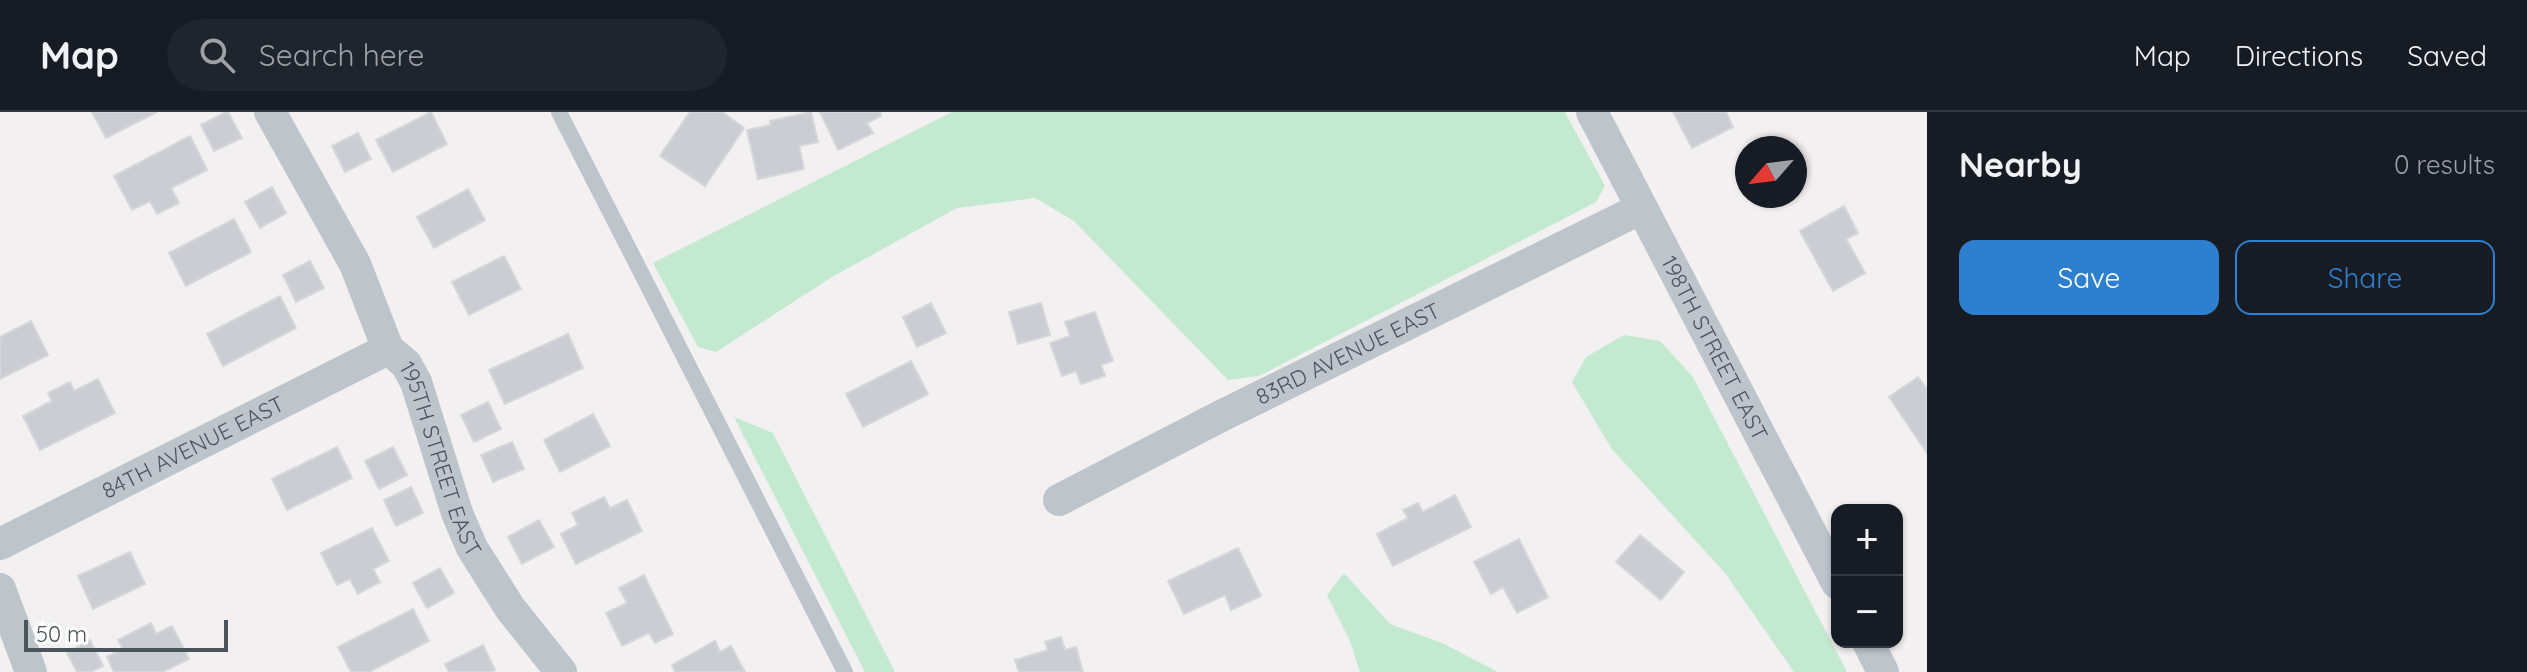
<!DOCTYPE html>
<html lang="en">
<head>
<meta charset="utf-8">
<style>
	body { margin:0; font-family:Quicksand,sans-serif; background:#20242c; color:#f1f3f6 }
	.controls { position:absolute; right:24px; bottom:24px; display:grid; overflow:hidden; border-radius:16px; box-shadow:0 2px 6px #0004 }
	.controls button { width:72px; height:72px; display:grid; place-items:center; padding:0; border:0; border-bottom:2px solid #363941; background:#171b24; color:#f1f3f6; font:40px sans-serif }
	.compass { position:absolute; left:1735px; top:24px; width:72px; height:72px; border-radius:50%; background:#171b24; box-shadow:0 2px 6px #0004; rotate:242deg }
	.scale { position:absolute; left:24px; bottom:20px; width:204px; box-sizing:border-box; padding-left:8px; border:4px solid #4a545b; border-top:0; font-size:22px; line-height:28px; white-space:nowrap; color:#4a545b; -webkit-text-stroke:6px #fff; paint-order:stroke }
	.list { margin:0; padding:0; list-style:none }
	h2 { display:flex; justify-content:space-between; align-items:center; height:104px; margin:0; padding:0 32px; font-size:34px }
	h2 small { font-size:26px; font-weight:400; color:#9ea1a6 }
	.actions { display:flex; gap:16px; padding:24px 32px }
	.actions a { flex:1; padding:18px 0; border:2px solid #2e80ce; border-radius:16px; text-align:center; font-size:28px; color:#2e80ce }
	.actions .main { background:#2e80ce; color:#fff }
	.icon { flex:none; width:44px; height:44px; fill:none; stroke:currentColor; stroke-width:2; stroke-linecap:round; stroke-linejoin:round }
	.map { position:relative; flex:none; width:1927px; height:560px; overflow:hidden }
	header { display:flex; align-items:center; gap:48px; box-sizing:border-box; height:112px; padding:0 40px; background:#171b24; border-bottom:2px solid #363941 }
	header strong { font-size:38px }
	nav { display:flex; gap:44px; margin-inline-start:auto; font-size:28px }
	.search { width:560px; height:72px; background:#20242c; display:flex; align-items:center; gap:20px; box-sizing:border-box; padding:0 28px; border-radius:44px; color:#9ea1a6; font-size:30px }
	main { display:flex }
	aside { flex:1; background:#171b24 }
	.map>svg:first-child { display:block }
	.green { fill:#c3ead0 }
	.building { fill:#cbcdd2; stroke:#d4d7da; stroke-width:2 }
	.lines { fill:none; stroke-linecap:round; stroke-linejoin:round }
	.service { stroke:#bdc5cb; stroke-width:16 }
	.minor { stroke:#bdc5cb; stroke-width:32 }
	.labels { text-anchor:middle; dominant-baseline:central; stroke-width:7; stroke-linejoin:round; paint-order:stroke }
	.street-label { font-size:22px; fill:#4a545b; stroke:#fff }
</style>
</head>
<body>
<header>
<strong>Map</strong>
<div class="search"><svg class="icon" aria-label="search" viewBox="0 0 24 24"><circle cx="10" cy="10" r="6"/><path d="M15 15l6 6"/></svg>Search here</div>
<nav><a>Map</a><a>Directions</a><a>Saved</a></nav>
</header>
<main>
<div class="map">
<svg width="1927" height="560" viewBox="0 0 1927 560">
	<rect width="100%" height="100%" fill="#f2f0f0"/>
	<g class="green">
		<path d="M952 0H1565L1605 74 1596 90 1259 264 1228 268 1074 109 1035 86 957 96 832 165 716 240 698 235 653 151Z"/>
		<path d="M1624 223 1660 229 1693 265 1847 560H1794L1725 461 1611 336 1572 270 1586 245Z"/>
		<path d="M734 305 773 321 895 560H865Z"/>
		<path d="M1344 461 1390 512 1442 531 1498 560H1360L1350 529 1327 483Z"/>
	</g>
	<g class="building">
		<path d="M92 0H157L106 26Z"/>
		<path d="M226 0H228L242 26 214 39 201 13Z"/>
		<path d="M431 0 447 32 393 60 376 28Z"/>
		<path d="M690 0H722L744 16 705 74 660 44Z"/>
		<path d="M811 0 818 30 799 34 804 57 758 67 747 18 771 13 770 9Z"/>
		<path d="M820 0H880L881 4 867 11 873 21 838 38Z"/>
		<path d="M1673 0H1726L1733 15 1692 36Z"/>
		<path d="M358 21 371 47 345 60 332 34Z"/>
		<path d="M190 24 207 58 171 76 179 91 157 102 150 89 132 98 114 64Z"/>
		<path d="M272 75 286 101 260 116 245 90Z"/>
		<path d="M468 77 485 108 434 136 417 105Z"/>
		<path d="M1844 94 1858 121 1846 127 1865 161 1833 179 1800 119Z"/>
		<path d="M234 107 251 140 186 174 169 141Z"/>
		<path d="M504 144 521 177 469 203 452 170Z"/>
		<path d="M310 149 324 176 296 190 283 163Z"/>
		<path d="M280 184 296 216 223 254 207 222Z"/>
		<path d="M931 191 946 221 917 235 903 205Z"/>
		<path d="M1041 191 1050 223 1018 232 1009 200Z"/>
		<path d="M1095 200 1113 249 1101 253 1105 264 1081 272 1076 259 1062 264 1050 231 1070 224 1065 210Z"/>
		<path d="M31 209 48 243 0 267V225Z"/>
		<path d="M568 222 583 256 505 292 489 258Z"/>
		<path d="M911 249 928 282 863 315 846 282Z"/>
		<path d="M1918 265 1927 277V341L1889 285Z"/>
		<path d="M98 267 115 301 40 338 23 304 52 289 48 281 70 270 74 279Z"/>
		<path d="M488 290 501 317 474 330 461 303Z"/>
		<path d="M593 302 610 334 560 360 544 328Z"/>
		<path d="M512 330 524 357 493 370 481 343Z"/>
		<path d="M337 335 352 366 287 398 272 367Z"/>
		<path d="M393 335 407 363 379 377 365 349Z"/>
		<path d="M411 375 423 401 396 414 384 388Z"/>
		<path d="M1455 383 1471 415 1393 454 1377 422 1408 406 1403 398 1418 391 1423 400Z"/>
		<path d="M604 385 610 396 627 388 642 419 576 452 561 422 578 413 572 401Z"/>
		<path d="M539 408 554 435 522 452 508 425Z"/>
		<path d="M372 416 389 449 373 457 380 470 358 482 350 467 337 473 321 441Z"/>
		<path d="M1640 423 1684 460 1661 488 1616 450Z"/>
		<path d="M1519 427 1548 485 1517 501 1503 475 1491 482 1474 450Z"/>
		<path d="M1238 436 1261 484 1231 498 1225 483 1184 502 1168 469Z"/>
		<path d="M130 440 145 472 93 497 78 464Z"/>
		<path d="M440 456 454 481 427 496 413 471Z"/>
		<path d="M644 463 673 522 655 531 649 521 622 534 606 501 627 491 619 476Z"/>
		<path d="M413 497 429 529 369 560H351L338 535Z"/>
		<path d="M151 511 156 522 172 514 189 547 162 560H114L107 545 123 537 118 528Z"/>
		<path d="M1061 525 1065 538 1076 535 1083 560H1019L1015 548 1048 538 1045 530Z"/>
		<path d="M90 528 103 554 91 560H77L67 541Z"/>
		<path d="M715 529 720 540 731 534 745 560H675L672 553Z"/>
		<path d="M483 533 495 558 491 560H449L445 552Z"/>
	</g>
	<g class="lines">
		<path class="service" d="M559 0 845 560"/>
		<g class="minor">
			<path id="s1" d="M270 0 355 152 388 237 406 252 416 270 457 401 472 436 510 496 561 560"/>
			<path id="s2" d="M1592 0 1837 471"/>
			<path id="s3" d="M1059 388 1219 305 1640 97"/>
			<path id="s4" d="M0 432 388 237"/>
			<path d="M0 477 31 560"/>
			<path d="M1868 530 1883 560"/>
		</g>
	</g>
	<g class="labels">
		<g class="street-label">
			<text stroke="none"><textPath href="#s2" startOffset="266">198TH STREET EAST</textPath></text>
			<text stroke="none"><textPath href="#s3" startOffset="324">83RD AVENUE EAST</textPath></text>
			<text stroke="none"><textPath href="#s4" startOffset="216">84TH AVENUE EAST</textPath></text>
			<text stroke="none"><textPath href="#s1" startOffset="390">195TH STREET EAST</textPath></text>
		</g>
	</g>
</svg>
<div class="controls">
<button>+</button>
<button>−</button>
</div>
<svg class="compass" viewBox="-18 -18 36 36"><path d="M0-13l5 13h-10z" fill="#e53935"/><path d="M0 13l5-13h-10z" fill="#9ea1a6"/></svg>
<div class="scale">50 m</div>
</div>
<aside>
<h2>Nearby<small>0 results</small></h2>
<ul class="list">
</ul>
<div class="actions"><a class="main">Save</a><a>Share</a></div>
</aside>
</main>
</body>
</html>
